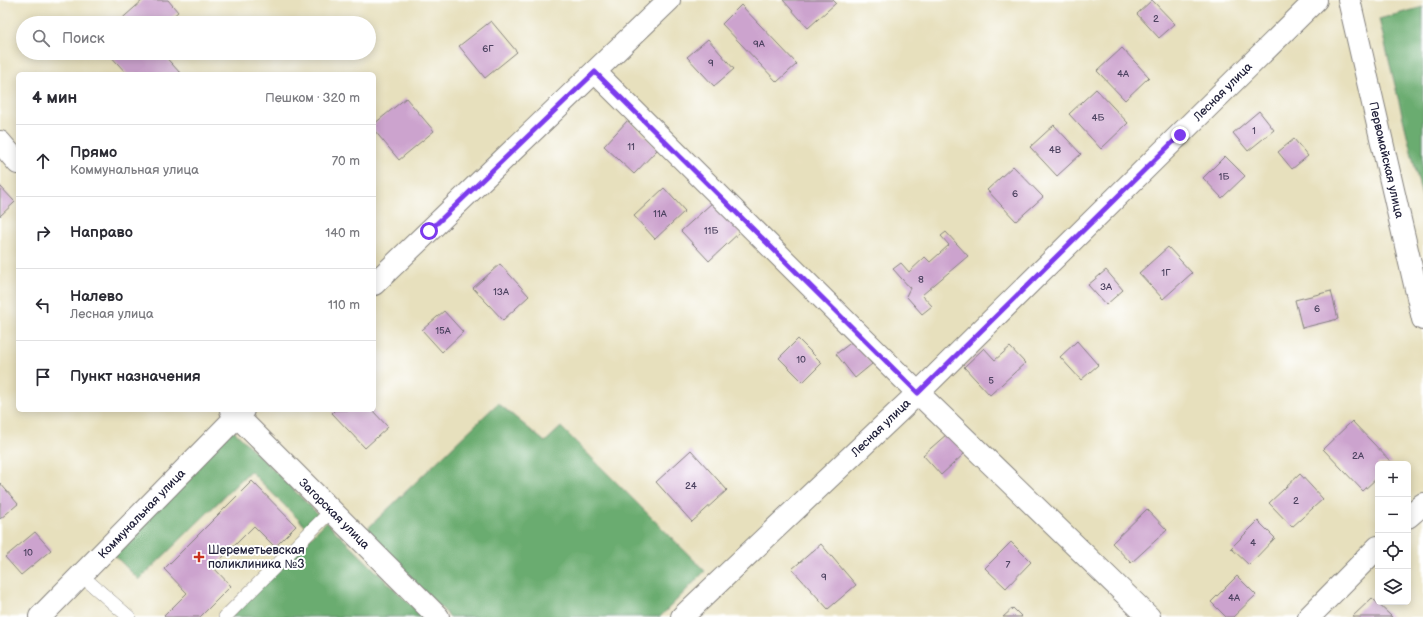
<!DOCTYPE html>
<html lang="ru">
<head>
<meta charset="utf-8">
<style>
	body { margin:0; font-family:"Balsamiq Sans",sans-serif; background:#f7f7f7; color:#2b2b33 }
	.controls { position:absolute; right:12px; bottom:12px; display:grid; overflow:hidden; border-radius:6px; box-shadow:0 2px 10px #0003 }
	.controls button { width:36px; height:36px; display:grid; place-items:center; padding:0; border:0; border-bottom:1px solid #e1e1e2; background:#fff; color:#2b2b33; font:20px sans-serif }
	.stop { position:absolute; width:12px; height:12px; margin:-9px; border:3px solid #7c3aed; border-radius:50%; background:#fff }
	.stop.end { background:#7c3aed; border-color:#fff; box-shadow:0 1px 4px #0008 }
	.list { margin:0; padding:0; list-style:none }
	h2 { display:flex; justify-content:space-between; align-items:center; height:52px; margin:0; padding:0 16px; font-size:17px }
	h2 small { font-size:13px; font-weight:400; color:#7c7c81 }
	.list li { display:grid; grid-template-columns:26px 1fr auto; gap:12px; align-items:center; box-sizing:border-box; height:72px; padding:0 16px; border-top:1px solid #e1e1e2 }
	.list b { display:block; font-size:15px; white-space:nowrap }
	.list p { margin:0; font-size:13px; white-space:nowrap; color:#7c7c81 }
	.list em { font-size:13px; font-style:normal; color:#7c7c81 }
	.icon { flex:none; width:22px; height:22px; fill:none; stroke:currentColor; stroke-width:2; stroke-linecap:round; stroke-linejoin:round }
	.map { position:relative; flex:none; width:1423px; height:617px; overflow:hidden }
	.search { position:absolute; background:#fff; box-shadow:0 2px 10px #0003; left:16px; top:16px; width:360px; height:44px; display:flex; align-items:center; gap:10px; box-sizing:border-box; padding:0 14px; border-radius:22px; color:#7c7c81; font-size:15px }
	.panel { position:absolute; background:#fff; box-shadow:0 2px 10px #0003; left:16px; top:72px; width:360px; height:340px; border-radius:6px }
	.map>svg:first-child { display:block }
	.forest { fill:#6aac70; stroke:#466756 }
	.building { fill:#cca3ce }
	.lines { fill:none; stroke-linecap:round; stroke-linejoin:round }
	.service-casing { stroke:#84817c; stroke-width:14 }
	.minor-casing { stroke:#84817c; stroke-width:24 }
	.tertiary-casing { stroke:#84817c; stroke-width:24 }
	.service { stroke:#fff; stroke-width:13 }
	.minor { stroke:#fff; stroke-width:22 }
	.tertiary { stroke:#fff; stroke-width:22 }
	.route { stroke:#7c3aed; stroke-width:5 }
	.poi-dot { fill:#c8321e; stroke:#fff; stroke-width:1.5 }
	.labels { text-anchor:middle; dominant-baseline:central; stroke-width:4; stroke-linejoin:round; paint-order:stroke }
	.number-label { font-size:10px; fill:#4c4260 }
	.street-label { font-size:12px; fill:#22223b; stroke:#fff }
	.poi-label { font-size:12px; fill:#22223b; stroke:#fff; text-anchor:start }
</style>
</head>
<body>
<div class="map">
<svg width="1423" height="617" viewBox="0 0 1423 617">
	<rect width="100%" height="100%" fill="#fff"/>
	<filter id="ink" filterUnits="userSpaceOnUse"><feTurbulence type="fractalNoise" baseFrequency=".025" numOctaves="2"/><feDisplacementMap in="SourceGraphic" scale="8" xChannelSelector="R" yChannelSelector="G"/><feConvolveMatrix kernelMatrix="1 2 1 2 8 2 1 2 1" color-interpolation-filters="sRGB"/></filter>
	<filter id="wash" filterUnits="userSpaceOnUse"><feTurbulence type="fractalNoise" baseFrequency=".012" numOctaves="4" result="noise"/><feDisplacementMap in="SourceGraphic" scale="16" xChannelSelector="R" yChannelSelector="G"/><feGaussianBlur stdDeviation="0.9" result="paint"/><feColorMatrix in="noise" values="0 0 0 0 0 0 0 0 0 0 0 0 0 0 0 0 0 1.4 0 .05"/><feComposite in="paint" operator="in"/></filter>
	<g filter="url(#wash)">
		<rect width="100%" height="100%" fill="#e7e0bd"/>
		<g class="forest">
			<path d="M1423 7V201L1379 19Z"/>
			<path d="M498 403 545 442 561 427 705 571 660 617H450L365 531Z"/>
			<path d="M233 430 318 514 305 526 250 471 139 580 111 552Z"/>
			<path d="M326 522 423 617H231Z"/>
		</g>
		<g id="blocks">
			<g class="building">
				<path d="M143 0H168L178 12 165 23H117Z"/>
				<path d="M783 0H833L836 3 808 28Z"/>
				<path d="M1152 0 1175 24 1159 38 1137 14Z"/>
				<path d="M741 5 797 64 777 82 722 24Z"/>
				<path d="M491 21 517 52 485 78 459 46Z"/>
				<path d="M708 39 734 69 714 86 687 57Z"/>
				<path d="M1122 48 1149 77 1125 100 1097 71Z"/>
				<path d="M108 53H162L181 74H127Z"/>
				<path d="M1096 89 1128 123 1101 149 1069 114Z"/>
				<path d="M406 98 434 131 399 160 374 130V124Z"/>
				<path d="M1259 111 1274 130 1248 151 1233 133Z"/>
				<path d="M628 120 658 149 634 174 604 146Z"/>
				<path d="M1054 125 1081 154 1057 176 1030 147Z"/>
				<path d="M1294 139 1308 156 1292 169 1278 152Z"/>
				<path d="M1225 156 1245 176 1222 198 1203 178Z"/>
				<path d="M1013 166 1043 197 1016 221 987 190Z"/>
				<path d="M0 186 15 202 0 216Z"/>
				<path d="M664 188 685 211 655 239 634 216Z"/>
				<path d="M713 202 741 231 709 261 681 231Z"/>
				<path d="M946 232 968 256 922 295 932 306 922 314 906 296 910 288 893 269 901 263 909 272 925 257 930 262 949 245 941 236Z"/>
				<path d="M1168 247 1192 273 1163 299 1139 273Z"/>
				<path d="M500 264 529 296 503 320 473 288Z"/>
				<path d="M1106 270 1123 290 1106 305 1088 285Z"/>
				<path d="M1331 291 1338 319 1302 328 1295 300Z"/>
				<path d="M444 311 463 332 442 352 422 330Z"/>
				<path d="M798 339 822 363 803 382 779 358Z"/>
				<path d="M853 341 872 364 855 378 836 354Z"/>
				<path d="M1077 341 1098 365 1081 380 1060 357Z"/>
				<path d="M1010 347 1025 363 990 395 964 367 984 348 995 360Z"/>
				<path d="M335 410H372L388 427 365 448 332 413Z"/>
				<path d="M1352 421 1392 463 1378 464V477L1363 491 1323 449Z"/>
				<path d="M947 434 965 453 941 475 923 455Z"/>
				<path d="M691 450 727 490 692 522 656 482Z"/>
				<path d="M1300 474 1323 499 1292 527 1269 503Z"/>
				<path d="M252 481 296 526 275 547 254 526 213 567 231 586 200 617H165L164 616 187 593 164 569Z"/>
				<path d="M0 483 18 504 0 519Z"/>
				<path d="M1147 509 1167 530 1131 563 1112 543Z"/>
				<path d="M1258 521 1275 538 1249 565 1231 548Z"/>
				<path d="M35 532 51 550 21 575 5 557Z"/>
				<path d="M1011 542 1031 562 1006 588 985 568Z"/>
				<path d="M821 544 856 585 828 609 792 569Z"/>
				<path d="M1237 576 1256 595 1233 617H1226L1211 602Z"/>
				<path d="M1372 598 1392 617H1352Z"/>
				<path d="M1013 608 1022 617H1003Z"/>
			</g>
		</g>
	</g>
	<g filter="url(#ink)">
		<use href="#blocks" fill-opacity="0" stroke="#84817c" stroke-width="1"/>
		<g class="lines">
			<g class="service-casing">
				<g id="service">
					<path d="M82 576 129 617"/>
					<path d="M225 617 331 511"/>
				</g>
			</g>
			<g class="minor-casing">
				<g id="minor">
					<path d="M595 72 918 393 1149 617"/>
					<path d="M0 142 18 163"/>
					<path d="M374 284 669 0"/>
					<path d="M231 410 438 617"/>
					<path d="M1408 517 1423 504"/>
					<path d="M40 617 243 410"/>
					<path d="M682 617 918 393 1316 0"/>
					<path d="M1309 617 1378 547"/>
				</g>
			</g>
			<g class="tertiary-casing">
				<path id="tertiary" d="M1349 0 1423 319"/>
			</g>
			<use href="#service" class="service"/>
			<use href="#minor" class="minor"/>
			<use href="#tertiary" class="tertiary"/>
		</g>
	</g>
	<g class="lines" filter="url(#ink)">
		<path class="route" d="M429 231 595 72 918 393 1180 135"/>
	</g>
	<path class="poi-dot" d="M197 551h4v4h4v4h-4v4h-4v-4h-4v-4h4z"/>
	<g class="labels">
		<g class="number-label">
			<text x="1156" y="19">2</text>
			<text x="759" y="44">9А</text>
			<text x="488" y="49">6Г</text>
			<text x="711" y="63">9</text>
			<text x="1123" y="74">4А</text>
			<text x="1098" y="118">4Б</text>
			<text x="1254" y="131">1</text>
			<text x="631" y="147">11</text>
			<text x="1055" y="150">4В</text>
			<text x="1224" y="177">1Б</text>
			<text x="1015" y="194">6</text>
			<text x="660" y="214">11А</text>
			<text x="711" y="231">11Б</text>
			<text x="1166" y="273">1Г</text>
			<text x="921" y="280">8</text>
			<text x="1106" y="287">3А</text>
			<text x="501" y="292">13А</text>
			<text x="1317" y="309">6</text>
			<text x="443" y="331">15А</text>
			<text x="801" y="360">10</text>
			<text x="991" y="381">5</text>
			<text x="1358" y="456">2А</text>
			<text x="691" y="486">24</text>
			<text x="1296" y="501">2</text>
			<text x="1253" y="543">4</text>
			<text x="28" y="553">10</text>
			<text x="1008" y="565">7</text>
			<text x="824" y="577">9</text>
			<text x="1234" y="598">4А</text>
		</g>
		<g class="street-label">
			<text transform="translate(1223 92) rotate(-45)">Лесная улица</text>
			<text transform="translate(1386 160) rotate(77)">Первомайская улица</text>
			<text transform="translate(881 428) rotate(-44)">Лесная улица</text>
			<text transform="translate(142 514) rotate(-46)">Коммунальная улица</text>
			<text transform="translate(334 514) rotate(45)">Загорская улица</text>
		</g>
		<g class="poi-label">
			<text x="208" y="550">Шереметьевская<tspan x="208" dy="14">поликлиника №3</tspan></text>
		</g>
	</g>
</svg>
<div class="controls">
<button>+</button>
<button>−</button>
<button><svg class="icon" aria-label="locate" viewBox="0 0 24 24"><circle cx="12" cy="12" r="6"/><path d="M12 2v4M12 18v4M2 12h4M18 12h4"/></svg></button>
<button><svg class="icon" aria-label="layers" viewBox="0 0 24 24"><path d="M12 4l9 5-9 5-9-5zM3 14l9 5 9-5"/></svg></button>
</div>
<div class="stop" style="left:429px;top:231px"></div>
<div class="stop end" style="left:1180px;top:135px"></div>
<div class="search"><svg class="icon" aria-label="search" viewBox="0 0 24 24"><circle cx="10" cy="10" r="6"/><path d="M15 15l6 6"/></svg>Поиск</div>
<section class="panel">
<h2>4 мин<small>Пешком · 320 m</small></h2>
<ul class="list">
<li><svg class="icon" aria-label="ahead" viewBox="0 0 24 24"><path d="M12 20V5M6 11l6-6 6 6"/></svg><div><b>Прямо</b><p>Коммунальная улица</p></div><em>70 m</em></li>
<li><svg class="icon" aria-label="right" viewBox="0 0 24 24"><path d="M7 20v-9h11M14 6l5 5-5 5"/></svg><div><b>Направо</b></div><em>140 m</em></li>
<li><svg class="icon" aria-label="left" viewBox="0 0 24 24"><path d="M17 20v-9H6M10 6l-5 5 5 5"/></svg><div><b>Налево</b><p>Лесная улица</p></div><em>110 m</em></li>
<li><svg class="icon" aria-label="arrive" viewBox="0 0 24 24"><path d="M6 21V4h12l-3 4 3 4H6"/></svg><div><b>Пункт назначения</b></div></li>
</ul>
</section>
</div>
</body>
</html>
